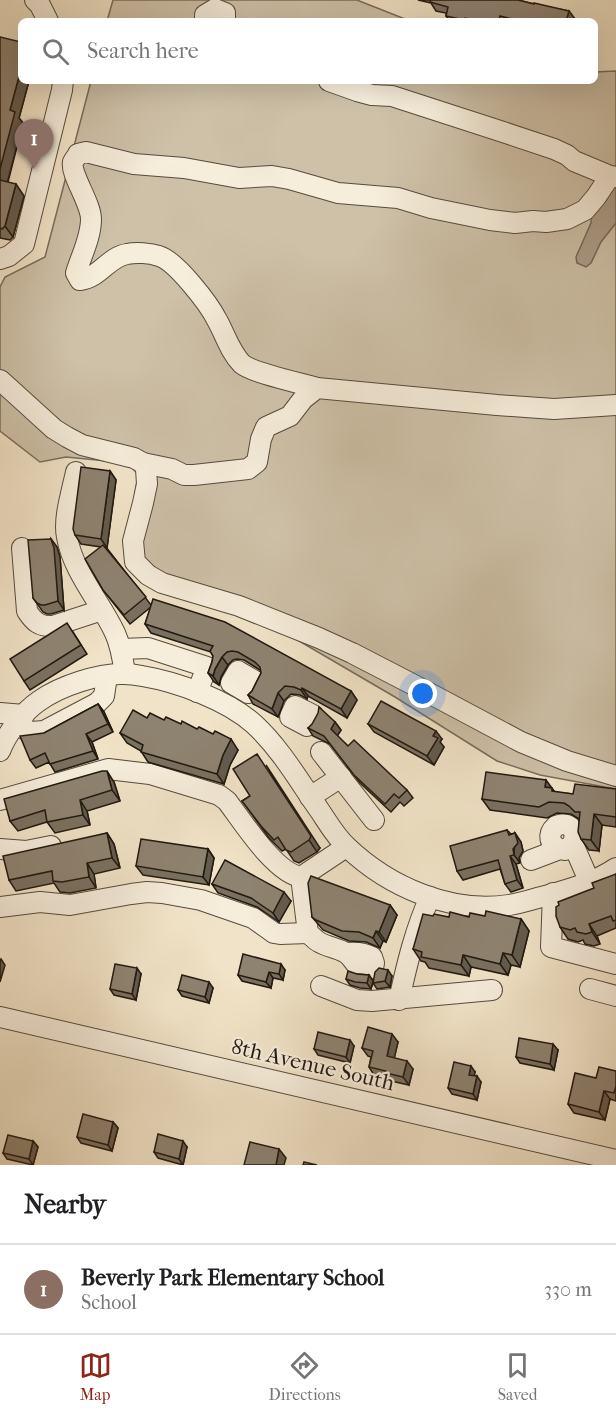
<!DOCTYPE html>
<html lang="en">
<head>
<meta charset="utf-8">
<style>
	body { margin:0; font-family:"IM FELL French Canon",serif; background:#f2f2f2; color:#202124 }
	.you { position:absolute; left:423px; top:694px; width:21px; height:21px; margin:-15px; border:4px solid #fff; border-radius:50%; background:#1a73e8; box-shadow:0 0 0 9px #1a73e833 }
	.badge { display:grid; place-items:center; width:39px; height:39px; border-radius:50%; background:#8f2418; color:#fff; font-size:20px; font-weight:700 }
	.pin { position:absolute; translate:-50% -50px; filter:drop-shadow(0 2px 3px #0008) }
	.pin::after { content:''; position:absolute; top:32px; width:21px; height:18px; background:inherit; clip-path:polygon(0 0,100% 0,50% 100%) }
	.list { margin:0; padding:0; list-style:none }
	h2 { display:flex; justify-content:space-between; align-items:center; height:78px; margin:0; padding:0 24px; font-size:26px }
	h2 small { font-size:20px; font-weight:400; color:#757577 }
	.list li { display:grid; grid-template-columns:39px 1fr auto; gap:18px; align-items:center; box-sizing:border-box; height:90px; padding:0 24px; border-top:2px solid #e0e0e0 }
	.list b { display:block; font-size:22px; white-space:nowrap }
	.list p { margin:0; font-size:20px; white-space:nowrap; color:#757577 }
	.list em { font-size:20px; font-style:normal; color:#757577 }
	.icon { flex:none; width:33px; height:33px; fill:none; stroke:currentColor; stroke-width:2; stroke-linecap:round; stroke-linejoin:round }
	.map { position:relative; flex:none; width:616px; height:1165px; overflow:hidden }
	.search { position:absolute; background:#fff; box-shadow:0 6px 24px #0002; left:18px; right:18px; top:18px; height:66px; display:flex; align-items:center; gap:15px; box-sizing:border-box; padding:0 21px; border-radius:9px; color:#757577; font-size:22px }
	.sheet { height:168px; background:#fff }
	nav { display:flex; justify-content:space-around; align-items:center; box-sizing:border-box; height:84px; border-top:2px solid #e0e0e0; background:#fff; font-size:16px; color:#757577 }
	nav a { display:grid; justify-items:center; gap:3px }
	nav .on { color:#8f2418 }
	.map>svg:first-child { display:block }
	.green { fill:#cec1a8; stroke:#786d5c; stroke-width:1.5 }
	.water { fill:#ab9e89; stroke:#746959; stroke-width:1.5 }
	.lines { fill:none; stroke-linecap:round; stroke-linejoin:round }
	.minor-casing { stroke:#564c3e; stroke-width:22 }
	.minor { stroke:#f6eddb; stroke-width:20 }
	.wall { fill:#7a7060; stroke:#221911; stroke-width:1.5 }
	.shaded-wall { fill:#635b4e; stroke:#221911; stroke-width:1.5 }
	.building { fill:#8e8270; stroke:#221911; stroke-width:1.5 }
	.labels { text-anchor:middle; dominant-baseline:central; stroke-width:4.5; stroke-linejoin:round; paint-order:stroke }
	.street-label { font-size:22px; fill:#221911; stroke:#f6eddb }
</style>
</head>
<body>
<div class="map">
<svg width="616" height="1165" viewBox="0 0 616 1165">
	<rect width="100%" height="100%" fill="#f1e3c7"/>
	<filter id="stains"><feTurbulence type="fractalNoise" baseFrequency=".00333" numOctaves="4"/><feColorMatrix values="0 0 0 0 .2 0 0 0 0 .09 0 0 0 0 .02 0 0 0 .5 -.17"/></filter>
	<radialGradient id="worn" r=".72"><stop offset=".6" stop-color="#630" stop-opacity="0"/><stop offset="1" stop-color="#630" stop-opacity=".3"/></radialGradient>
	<g class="green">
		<path d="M113 0H357L410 21H107Z"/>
		<path d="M616 71V789L540 775 497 761 395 697 294 638 220 605 164 589 129 535 138 474 127 463 66 457 40 462 0 431V287L5 277 45 257 91 81H595V72Z"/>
	</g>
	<path class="water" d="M616 180V223L601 242 591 263 586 267 577 263 576 257 591 223 592 211Z"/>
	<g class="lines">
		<g class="minor-casing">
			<g id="minor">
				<path d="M35 0 40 5 48 21"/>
				<path d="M207 21 205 19V15L215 9 225 13V21"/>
				<path d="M329 81 357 91 372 95 392 96 500 131 554 149 567 155 574 161 610 176"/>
				<path d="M0 259 9 256 24 244 62 90 63 81"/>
				<path d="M0 380 54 429 67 437 82 445 134 458 143 463 146 469 147 484 143 503 133 541 135 562 148 575 162 583 239 606 319 638 352 653 412 684 521 742 567 761 616 776"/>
				<path d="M317 388C300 383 253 373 242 364 230 352 225 334 217 320 209 304 176 261 159 256 150 253 136 252 127 254 108 257 101 277 80 280L76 273C81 256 91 238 91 219 91 203 70 174 73 162 74 159 77 157 78 154L86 152 134 164 184 168 239 178 272 176 289 179 338 193 398 198 431 208 490 220 515 223 533 221 546 222 567 219 585 210 596 197 610 176 616 177"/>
				<path d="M143 463 172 469 184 475H194L248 469 257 462 261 439 266 427 290 416 303 399 317 388 497 405 554 409 616 405"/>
				<path d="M76 472C72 491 63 519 67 537 73 572 100 601 115 633 121 646 123 660 125 674"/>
				<path d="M22 548 27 611C34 622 40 627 53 626L102 610"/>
				<path d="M121 649 148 648 207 667 197 692"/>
				<path d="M238 671 255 681 248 693 231 683Z"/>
				<path d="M295 706 313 715 307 726 290 717Z"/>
				<path d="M0 713 24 715"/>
				<path d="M16 725 31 732 44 731 97 703 104 696 107 676"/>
				<path d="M0 751C7 733 23 712 39 701 60 686 99 673 124 674 130 674 137 675 142 676 178 682 227 700 254 724 281 749 299 781 320 811 328 823 336 837 347 847 389 887 451 914 509 905 522 903 536 898 549 895 573 888 595 882 616 868"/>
				<path d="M321 752 374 820"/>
				<path d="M310 797 341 777"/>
				<path d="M0 800 108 769 150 774 219 795 227 801C243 822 275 873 301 877L308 933C312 936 315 940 319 942 327 947 338 948 346 953 356 959 354 972 373 968L374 963 372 957C364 953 357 952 348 953"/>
				<path d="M573 844 590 883"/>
				<path d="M0 849 26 851 51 846"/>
				<path d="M531 860 560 849 565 850 573 844 575 835C572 825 565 822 556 826 547 834 549 845 560 849"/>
				<path d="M301 877 346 847"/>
				<path d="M553 893 551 947 616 964"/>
				<path d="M0 907 40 902 70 905 131 894 147 892 162 893 201 900 253 918 274 933 280 934 308 933"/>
				<path d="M321 986 357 1000 372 1001 492 990"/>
				<path d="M590 989 616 996"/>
				<path d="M399 1000C407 964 415 930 430 897"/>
				<path d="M0 1017 616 1160"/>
			</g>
		</g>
		<use href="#minor" class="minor"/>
	</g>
	<g class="wall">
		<path d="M418 0H518L534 4 569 11 575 19 574 21H450L446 16V13L436 11 431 3Z"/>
		<path d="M0 37 21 81H29L19 118 23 123 8 182 24 196 13 237 10 240 0 238Z"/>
		<path d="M110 471 116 480 107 548 106 547 151 605 351 691 357 700 347 718 308 696 307 699 300 695 291 694 284 701 278 717 253 704 248 695 252 691 261 673 260 670 244 660 237 659 233 660 228 665 221 677 219 685 214 682 208 673 212 662 213 656 211 652 151 633 145 624 151 607 130 624 103 590 101 547 81 544 75 535Z"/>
		<path d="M51 539 57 547 60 557 64 610 51 614H47L43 612 33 598Z"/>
		<path d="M73 632 87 654 30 690 24 681Z"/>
		<path d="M98 704 104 712 113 732 92 742 98 759 55 772 49 762 36 768 30 760 44 733Z"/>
		<path d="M147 718 181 724 238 750 230 765 224 784 148 762 141 751 127 743 120 733Z"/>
		<path d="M335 722 341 730 337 736 348 746 407 790 413 798 404 806 400 802 391 812 360 783 330 744 313 736 308 728Z"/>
		<path d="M368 724 442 739 440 742 444 747 434 765 374 732Z"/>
		<path d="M114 782 120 801 87 811 90 825 55 833 47 822 18 831 10 821Z"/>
		<path d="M616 789V827L602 825 599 851 589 850 581 839 579 819 571 814 557 813 547 818 490 810 482 799 554 792 573 794Z"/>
		<path d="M250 796 320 848 317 852 299 863 294 861 286 849 282 851 269 838 242 801Z"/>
		<path d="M507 830 511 834 515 833 521 842 523 851 519 858 520 863 516 864 523 888 511 892 505 884 500 869 463 880 457 871Z"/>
		<path d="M107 833 114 844 120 868 94 874 96 888 70 893 60 892 54 883 16 891 9 880Z"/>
		<path d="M208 849 214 858 209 885 143 875 136 866Z"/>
		<path d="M616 874V928L597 936 600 944 594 946 585 944 583 940 578 942 568 939 560 927Z"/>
		<path d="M212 884 291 901 279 922 257 907 218 893Z"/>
		<path d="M390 905 397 915 386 942 383 941 380 948 366 942 349 941 323 930 312 917Z"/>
		<path d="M485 916 521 919 529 931 520 967 511 965 508 975 471 967 469 976 429 968 425 962 421 961 413 949 449 917Z"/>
		<path d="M285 970 283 980 273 978 271 988 242 981 238 975Z"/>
		<path d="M141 974 136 1000 114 995 110 989Z"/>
		<path d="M357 974 369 975 373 981 392 976 390 987 377 989 373 983 371 989 360 988 350 985 346 979Z"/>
		<path d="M213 988 209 1003 182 996 178 990Z"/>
		<path d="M398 1042 394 1058 413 1069 409 1085 391 1081 389 1078 374 1075 369 1067 371 1057 368 1056 362 1048Z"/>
		<path d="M354 1046 350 1063 318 1055 314 1049Z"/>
		<path d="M558 1050 554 1070 520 1063 516 1057Z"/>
		<path d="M616 1071V1101L610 1099 605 1120 574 1113 568 1104 596 1078Z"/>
		<path d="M475 1072 474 1076 481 1082 477 1100 452 1094 448 1088Z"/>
		<path d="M113 1122 118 1128 112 1151 81 1143 77 1137Z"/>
		<path d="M33 1141 38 1147 33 1165 7 1159 3 1153Z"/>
		<path d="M187 1147 183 1165 158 1158 154 1152Z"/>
	</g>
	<g class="shaded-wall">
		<path d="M569 11 575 19 574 21H566Z"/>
		<path d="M21 69V81H29L19 118 23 123 5 191 0 183V169L10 110Z"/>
		<path d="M16 184 24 196 13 237 5 226Z"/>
		<path d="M110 471 116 480 107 548 101 539Z"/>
		<path d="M51 539 57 547 60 557 64 610 58 601Z"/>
		<path d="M222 657 228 665 221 677 219 685 213 676 215 669Z"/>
		<path d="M302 688 308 696 307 699 301 690Z"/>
		<path d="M351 691 357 700 347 718 341 709Z"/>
		<path d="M278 693 284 701 278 717 272 709Z"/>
		<path d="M98 704 104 712 113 732 108 724Z"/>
		<path d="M335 722 341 730 336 738 331 729Z"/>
		<path d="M436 731 442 739 440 742 444 747 434 765 427 756 433 736Z"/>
		<path d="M86 734 92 742 98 759 93 751Z"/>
		<path d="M231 739 238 750 230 765 224 784 217 774 223 755Z"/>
		<path d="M266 765 320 848 317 852 309 840Z"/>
		<path d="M107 771 114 782 120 801 112 790Z"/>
		<path d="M546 780 560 799 545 787Z"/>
		<path d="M80 800 87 811 90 825 83 815Z"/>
		<path d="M594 814 602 825 599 851 591 840Z"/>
		<path d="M107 833 114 844 120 868 112 858Z"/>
		<path d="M515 833 521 842 523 851 519 858 520 863 514 855Z"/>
		<path d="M208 849 214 858 209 885 203 877Z"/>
		<path d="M510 856 516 864 523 888 517 880Z"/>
		<path d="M87 863 94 874 96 888 89 877Z"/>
		<path d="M284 892 291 901 279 922 273 913Z"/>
		<path d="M390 905 397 915 386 942 379 932Z"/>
		<path d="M521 919 529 931 520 967 512 955Z"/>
		<path d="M589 924 597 936 600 944 592 932Z"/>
		<path d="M376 931 383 941 380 948 373 938Z"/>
		<path d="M503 953 511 965 508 975 500 964Z"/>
		<path d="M463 955 471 967 469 976 461 965Z"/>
		<path d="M1 959 5 965 0 982V961Z"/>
		<path d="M281 964 285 970 283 980 279 974Z"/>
		<path d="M137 968 141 974 136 1000 132 994Z"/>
		<path d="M388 970 392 976 390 987 385 981Z"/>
		<path d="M269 972 273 978 271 988 266 982Z"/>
		<path d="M369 975 373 981 371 989 367 983Z"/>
		<path d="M209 982 213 988 209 1003 205 997Z"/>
		<path d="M392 1034 398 1042 393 1064 387 1056Z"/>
		<path d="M350 1040 354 1046 350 1063 346 1057Z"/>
		<path d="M553 1044 558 1050 554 1070 550 1064Z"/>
		<path d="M407 1061 413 1069 409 1085 403 1077Z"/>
		<path d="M471 1066 475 1072 473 1081 469 1075Z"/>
		<path d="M477 1076 481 1082 477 1100 473 1094Z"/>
		<path d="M604 1091 610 1099 605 1120 599 1112Z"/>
		<path d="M113 1122 118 1128 112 1151 108 1145Z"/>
		<path d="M33 1141 38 1147 33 1165 29 1159Z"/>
		<path d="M183 1141 187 1147 183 1165 179 1159Z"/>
		<path d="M279 1149 286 1158 284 1165H276Z"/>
	</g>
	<g class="building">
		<path d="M431 0H518L534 4V3L569 11 566 21H519L500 16 499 21H478L465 18 464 20 446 16 448 7 430 2Z"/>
		<path d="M0 37 21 42V69L10 110 15 112 0 169Z"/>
		<path d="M0 180 16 184 5 226 2 229 0 228Z"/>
		<path d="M81 467 110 471 101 539 75 535 73 529Z"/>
		<path d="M51 539 54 548 58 601 45 605H41L37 603 33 598 28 540Z"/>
		<path d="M103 545 146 597 124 615 103 590 85 559Z"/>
		<path d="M153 599 225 622 351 691 341 709 302 688 301 690 294 687 285 686 278 693 272 709 248 695 252 691 261 673 260 667 255 662 238 652 232 651 227 652 222 657 215 669 213 676 208 673 212 662 213 656 210 651 213 646 145 624Z"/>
		<path d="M67 623 81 645 24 681 10 659Z"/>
		<path d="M381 701 436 731 433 736 438 738 427 756 368 724Z"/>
		<path d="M98 704 108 724 86 734 93 751 50 764 45 753 30 760 20 736 44 733Z"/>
		<path d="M319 707 335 722 331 729 348 746 354 740 407 790 399 798 394 794 385 804 354 775 324 736 308 728 312 724 318 713Z"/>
		<path d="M133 710 147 718 150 713 164 720 166 717 181 724 182 721 197 729 199 727 213 734 215 731 231 739 223 755 217 774 141 752 143 745 120 733Z"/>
		<path d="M257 754 311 836 309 840 291 852 286 850 278 837 274 840 261 826 242 801 250 796 233 769Z"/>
		<path d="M102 771H107L112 790 80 800 83 815 47 822 45 810 10 821 4 799Z"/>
		<path d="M486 772 546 780 545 787 552 788V791L573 794 575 784 616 789V817L594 814 591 840 581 839 578 832 580 812H575L569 806 564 803 549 802 539 807 482 799Z"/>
		<path d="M507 830 509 835 515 833 518 843 513 849 514 855 510 856 517 880 505 884 498 860 457 871 450 846Z"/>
		<path d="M107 833 112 858 87 863 89 877 62 882 53 881 52 871 9 880 3 856Z"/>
		<path d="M141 839 208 849 203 877 136 866Z"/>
		<path d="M225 860 284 892 273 913 251 898 212 884Z"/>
		<path d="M616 874V920L613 921 611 916 589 924 592 932 586 934 577 932 575 928 570 930 560 927 556 916V907L559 905 558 902 594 888 592 883Z"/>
		<path d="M311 876 390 905 379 932 376 931 373 938 359 932 342 931 316 920 312 917 308 883Z"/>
		<path d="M486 911 521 919 512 955 503 953 500 964 463 955 461 965 421 957 422 952 413 949 423 914 433 916 434 914 449 917 450 912 469 917 470 913 485 916Z"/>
		<path d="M243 954 281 964 279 974 269 972 266 982 238 975Z"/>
		<path d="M115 964 137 968 132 994 110 989Z"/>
		<path d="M379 968 388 970 385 981 373 983 375 972Z"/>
		<path d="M348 971 357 974 369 975 367 983 355 982 346 979Z"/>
		<path d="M182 975 209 982 205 997 178 990Z"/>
		<path d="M368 1027 392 1034 387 1056 407 1061 403 1077 386 1073V1071L369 1067 373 1051 362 1048Z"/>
		<path d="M318 1032 350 1040 346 1057 314 1049Z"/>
		<path d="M519 1038 553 1044 550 1064 516 1057Z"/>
		<path d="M454 1062 471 1066 469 1075 477 1076 473 1094 448 1088Z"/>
		<path d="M599 1067 616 1071V1086L614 1093 604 1091 599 1112 568 1104 575 1073 596 1078Z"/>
		<path d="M83 1114 113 1122 108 1145 77 1137Z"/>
		<path d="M158 1134 183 1141 179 1159 154 1152Z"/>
		<path d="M8 1135 33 1141 29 1159 3 1153Z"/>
		<path d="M250 1142 279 1149 276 1165H244Z"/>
		<path d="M304 1162 317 1165H303Z"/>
	</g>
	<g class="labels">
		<g class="street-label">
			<text transform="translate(313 1065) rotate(13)">8th Avenue South</text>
		</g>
	</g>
	<rect width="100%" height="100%" filter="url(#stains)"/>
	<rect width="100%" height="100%" fill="url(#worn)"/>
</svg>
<div class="you"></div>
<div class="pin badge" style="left:34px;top:169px;background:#8d6e63">1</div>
<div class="search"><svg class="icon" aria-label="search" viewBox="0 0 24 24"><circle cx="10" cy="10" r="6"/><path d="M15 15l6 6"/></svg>Search here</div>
</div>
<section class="sheet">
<h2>Nearby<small></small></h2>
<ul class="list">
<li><span class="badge" style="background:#8d6e63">1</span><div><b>Beverly Park Elementary School</b><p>School</p></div><em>330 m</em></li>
</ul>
</section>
<nav>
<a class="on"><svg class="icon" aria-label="map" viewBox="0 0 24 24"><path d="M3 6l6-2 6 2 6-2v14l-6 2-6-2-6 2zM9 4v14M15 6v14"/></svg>Map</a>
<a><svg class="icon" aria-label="directions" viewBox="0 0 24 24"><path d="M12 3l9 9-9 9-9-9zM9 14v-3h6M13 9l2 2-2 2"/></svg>Directions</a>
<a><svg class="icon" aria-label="saved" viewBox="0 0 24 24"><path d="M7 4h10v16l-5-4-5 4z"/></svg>Saved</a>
</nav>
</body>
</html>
